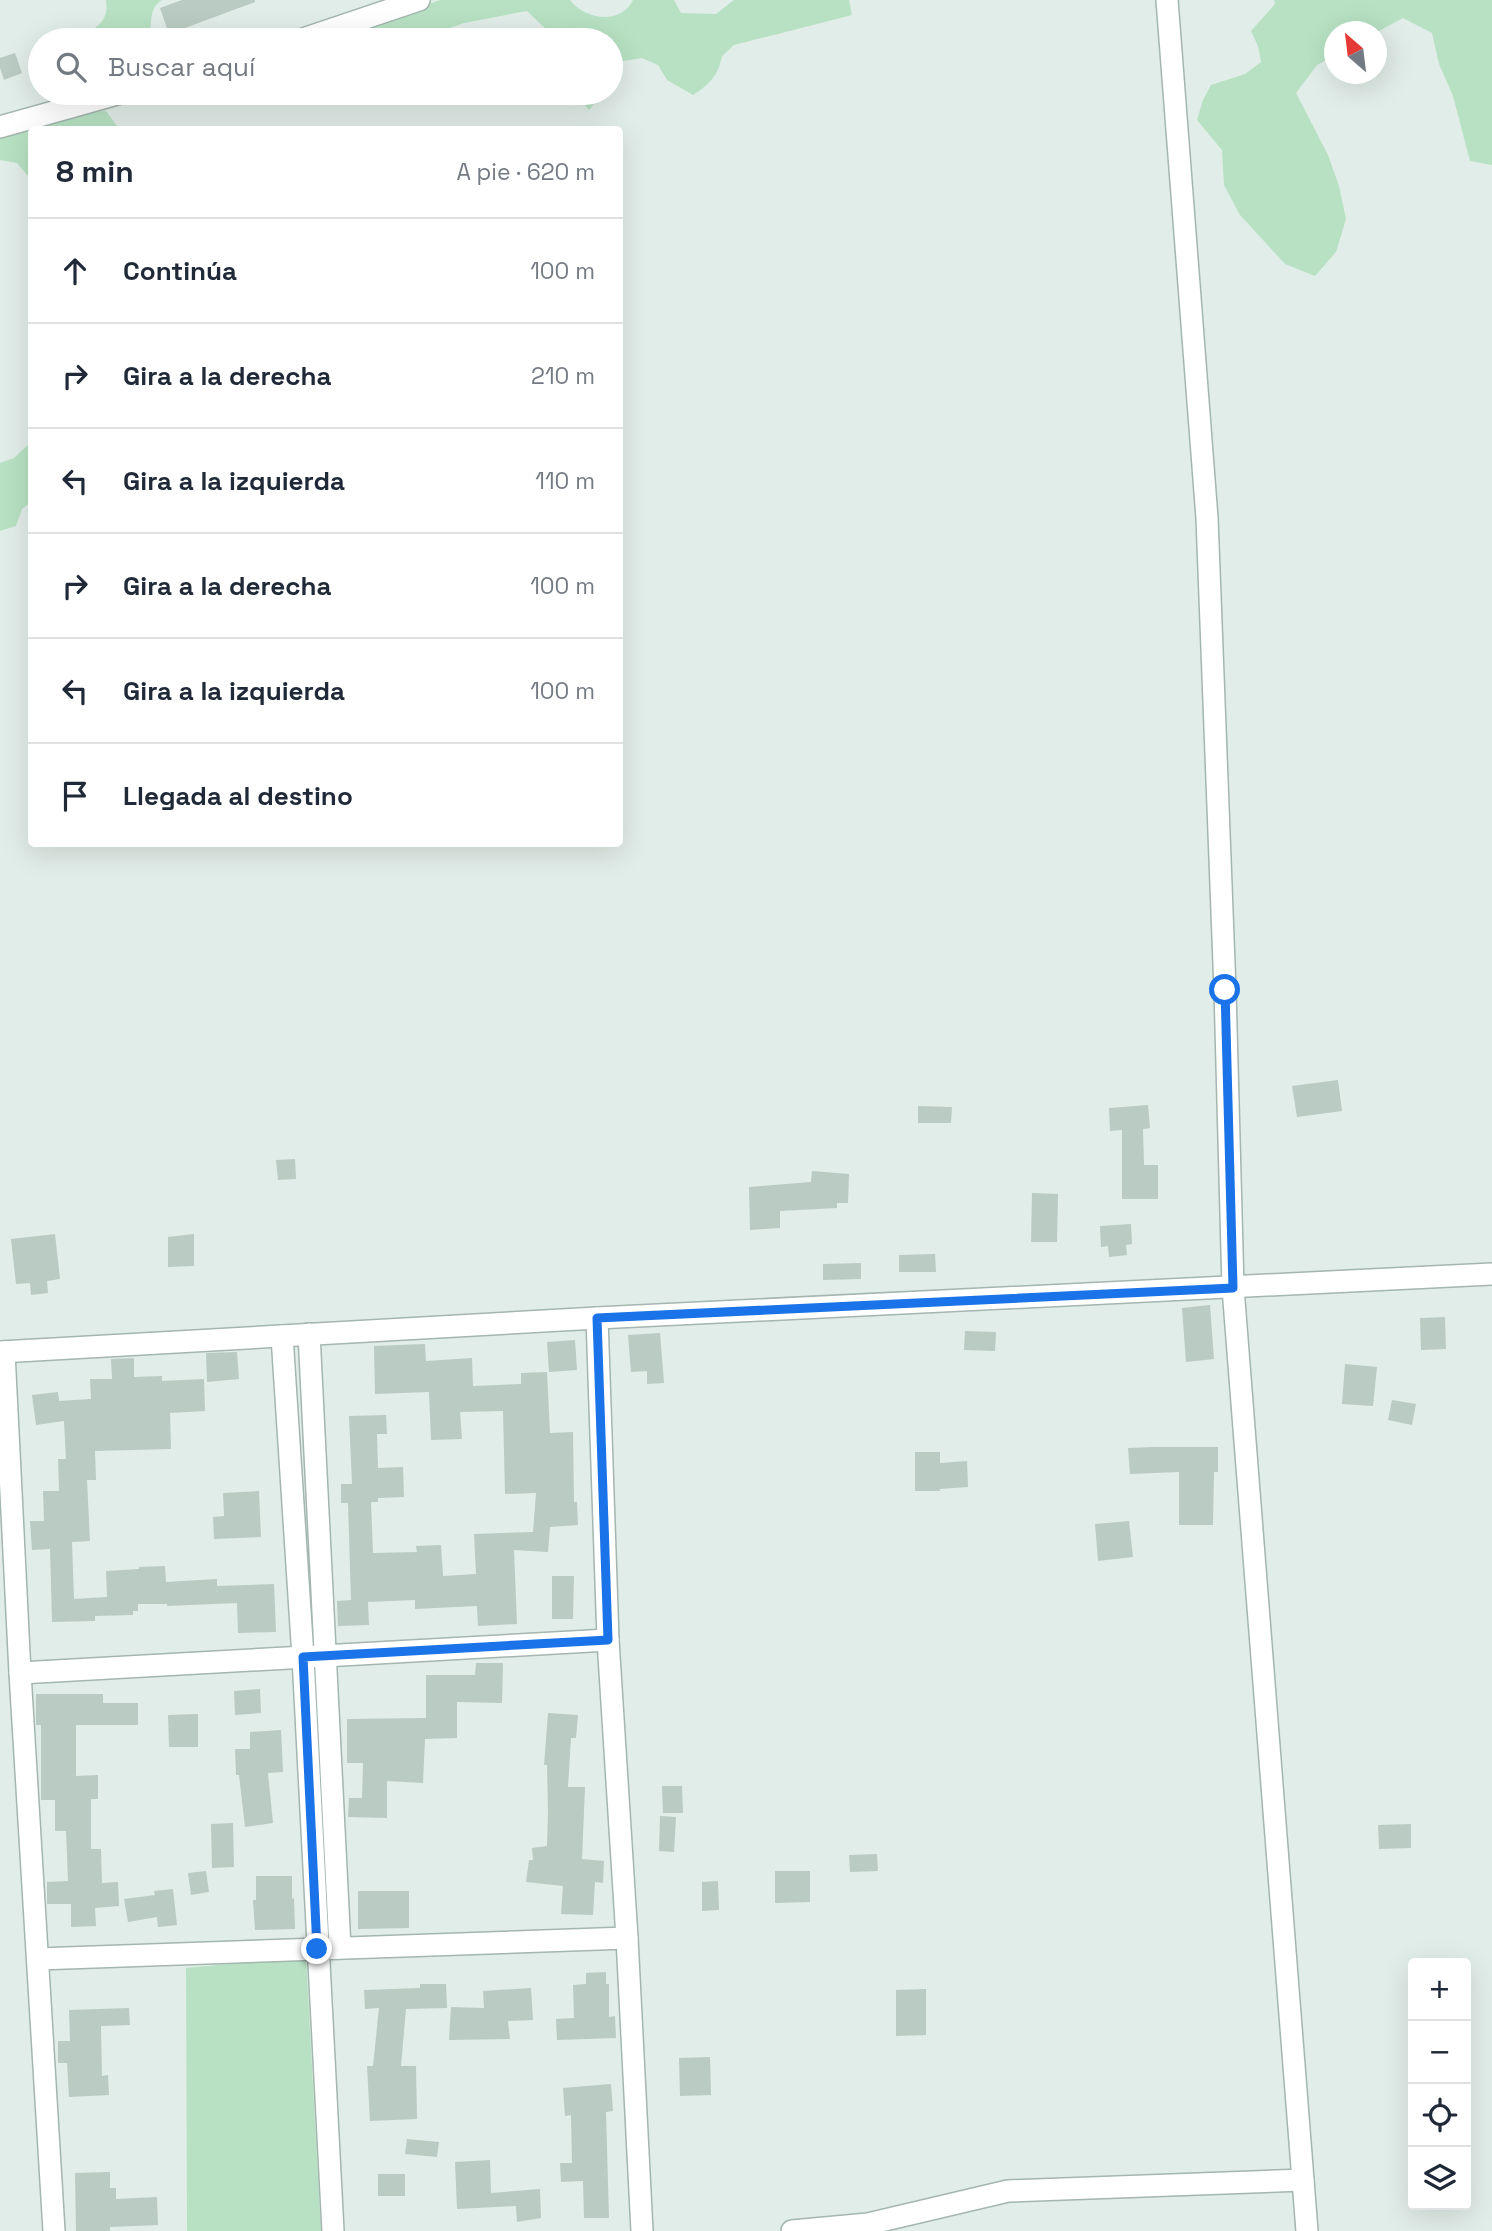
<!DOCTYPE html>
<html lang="es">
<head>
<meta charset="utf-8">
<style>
	body { margin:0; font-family:"Space Grotesk",sans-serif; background:#f2f2f3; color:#1f2937 }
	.controls { position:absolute; right:21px; bottom:21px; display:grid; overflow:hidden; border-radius:7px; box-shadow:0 7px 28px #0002 }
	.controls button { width:63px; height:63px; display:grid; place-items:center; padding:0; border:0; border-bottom:2px solid #e0e1e3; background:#fff; color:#1f2937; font:35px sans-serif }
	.compass { position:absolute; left:1324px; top:21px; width:63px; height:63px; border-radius:50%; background:#fff; box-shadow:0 7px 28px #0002; rotate:332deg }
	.stop { position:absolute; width:21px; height:21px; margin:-16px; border:5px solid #1a73e8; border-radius:50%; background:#fff }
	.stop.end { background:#1a73e8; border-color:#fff; box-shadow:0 2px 7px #0008 }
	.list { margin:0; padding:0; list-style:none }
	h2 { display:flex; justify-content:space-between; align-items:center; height:91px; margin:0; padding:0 28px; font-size:30px }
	h2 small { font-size:23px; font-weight:400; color:#747a83 }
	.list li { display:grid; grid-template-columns:46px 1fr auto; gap:21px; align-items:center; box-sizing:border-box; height:105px; padding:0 28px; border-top:2px solid #e0e1e3 }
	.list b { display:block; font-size:26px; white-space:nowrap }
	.list em { font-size:23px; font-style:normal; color:#747a83 }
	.icon { flex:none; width:38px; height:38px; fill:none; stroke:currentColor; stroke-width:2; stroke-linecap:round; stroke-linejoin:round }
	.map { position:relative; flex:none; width:1492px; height:2231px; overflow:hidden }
	.search { position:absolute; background:#fff; box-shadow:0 7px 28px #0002; left:28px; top:28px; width:595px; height:77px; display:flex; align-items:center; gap:18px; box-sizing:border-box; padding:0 24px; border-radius:38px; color:#747a83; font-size:26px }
	.panel { position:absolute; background:#fff; box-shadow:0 7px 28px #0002; left:28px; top:126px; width:595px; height:721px; border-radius:7px }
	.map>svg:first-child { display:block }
	.green { fill:#b7e1c2 }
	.building { fill:#b9cbc3 }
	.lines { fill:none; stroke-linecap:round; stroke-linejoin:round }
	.minor-casing { stroke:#a3b6af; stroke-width:24 }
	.minor { stroke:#fff; stroke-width:21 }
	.route { stroke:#1a73e8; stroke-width:9 }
</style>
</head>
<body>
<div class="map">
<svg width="1492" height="2231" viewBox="0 0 1492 2231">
	<rect width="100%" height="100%" fill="#e1ede8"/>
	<g class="green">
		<path d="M106 0H162C148 8 152 25 150 40H71C91 30 110 26 106 0Z"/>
		<path d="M440 0H570C585 20 621 25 633 0H674L681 13 716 14 734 0H849L852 15 734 45 722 56C718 76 710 84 693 95L667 80 658 65 642 58 611 63V40H554L552 35 527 11 464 23 416 40H333Z"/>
		<path d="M1274 0H1492V165L1470 161 1453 96 1439 64 1432 33 1403 18 1377 32H1334V56L1317 65 1296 93 1328 155 1339 186 1346 219 1336 252 1315 276 1285 264 1240 215 1224 185 1222 150 1197 120 1203 100 1211 85 1245 74 1261 62 1258 46 1251 31 1275 4Z"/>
		<path d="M574 93H600V96L589 110Z"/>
		<path d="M106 111 117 126 116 130H32L31 177 28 176 17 163 0 160V136L88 112Z"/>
		<path d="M31 442V502L22 509 16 526 0 531V463L14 458Z"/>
		<path d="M306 1957 321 2231H187L186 1968Z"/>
	</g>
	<g class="building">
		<path d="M182 0H255V2L169 34 160 8Z"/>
		<path d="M15 53 22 73 4 80 0 68V58Z"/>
		<path d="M1338 1080 1342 1111 1297 1117 1292 1086Z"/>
		<path d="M1148 1105 1150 1128 1143 1129 1144 1165H1158V1199H1122V1130L1110 1131 1109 1108Z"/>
		<path d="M918 1106 952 1107 951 1123H918Z"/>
		<path d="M295 1159 296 1179 278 1180 276 1160Z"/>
		<path d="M812 1171 849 1174 848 1203H837V1208L780 1211V1228L750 1230 749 1187 811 1182Z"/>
		<path d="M1032 1193 1058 1194 1057 1242H1031Z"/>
		<path d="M1131 1224 1132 1244 1126 1245 1127 1255 1109 1257 1108 1246 1101 1247 1100 1226Z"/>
		<path d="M55 1234 60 1279 47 1281 48 1293 31 1295 30 1283 16 1284 11 1239Z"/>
		<path d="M194 1234V1266L168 1267V1237Z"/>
		<path d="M935 1254 936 1272H899V1255Z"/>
		<path d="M861 1263V1279L823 1280V1264Z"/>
		<path d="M1210 1305 1214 1359 1186 1362 1182 1308Z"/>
		<path d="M1445 1317 1446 1349 1421 1350 1420 1318Z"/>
		<path d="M965 1331 996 1332 995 1351 964 1350Z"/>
		<path d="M660 1333 664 1383 647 1384V1371L631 1372 628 1335Z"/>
		<path d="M575 1340 577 1370 549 1372 547 1342Z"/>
		<path d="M425 1344 426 1361 472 1358 473 1386 521 1384V1373L547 1372 550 1433 573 1432 574 1502H577L578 1525 550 1527 548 1552 514 1550 517 1624 478 1626 477 1606 415 1609V1600L368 1602 369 1625 338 1626 337 1601 351 1600 348 1503H341V1484H352L349 1416 386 1415 387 1434H377L378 1468 403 1467 404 1497 378 1498V1502H371L373 1553 417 1552 416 1546 441 1545 443 1576 476 1574 474 1534 533 1532 536 1493 505 1494 503 1411 460 1412 462 1439 431 1440 429 1392 375 1394 374 1346Z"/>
		<path d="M237 1352 239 1379 207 1382 206 1353Z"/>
		<path d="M134 1358V1377L162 1376V1381L204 1379 205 1411 170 1413 171 1449 95 1451 96 1480H87L90 1541 72 1542 74 1599 107 1597 106 1571 139 1569V1567L165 1566 166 1582 217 1579V1586L274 1584 276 1632 238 1633 237 1603 167 1606V1604H138V1611H133V1615L95 1616V1621L52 1622 50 1549 32 1550 30 1521H44L43 1491H59L58 1459H66L64 1421 36 1425 32 1395 58 1392 59 1401 91 1399 90 1379H112L111 1359Z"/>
		<path d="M1345 1364 1377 1367 1373 1406 1342 1404Z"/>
		<path d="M1392 1400 1416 1404 1412 1425 1388 1420Z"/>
		<path d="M1153 1447H1218V1472H1214L1213 1525H1179V1472L1130 1474 1128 1448Z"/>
		<path d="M915 1452H940V1463L967 1461 968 1487 940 1489V1491H915Z"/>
		<path d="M259 1491 261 1537 214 1539 213 1517 224 1516 223 1493Z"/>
		<path d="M1129 1521 1133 1557 1098 1561 1095 1524Z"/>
		<path d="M552 1576H574L573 1619H552Z"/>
		<path d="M476 1663H503L502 1703 457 1702V1738L425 1739 423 1783 387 1781V1818L348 1817 349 1798H362L363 1763H347V1719L426 1718V1675H475Z"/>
		<path d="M260 1689 261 1713 235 1715 234 1691Z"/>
		<path d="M36 1694H103V1703H138V1725H76V1776L98 1775V1799H91V1849H101L102 1883 118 1882 119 1906 95 1908 96 1926 71 1927V1904H47V1882L68 1881 66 1831H55V1800H41V1725H36Z"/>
		<path d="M548 1713 578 1715 576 1738H571L568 1787H585L582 1859 604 1861 603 1883 595 1882 593 1915 561 1914 563 1886 526 1882 529 1860H533L532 1848 547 1846 548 1811 547 1765H544Z"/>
		<path d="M198 1714V1747H169L168 1715Z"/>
		<path d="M281 1730 283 1772 268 1773 273 1823 245 1827 239 1775H236L235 1749H250V1732Z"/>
		<path d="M662 1786H682L683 1813H663Z"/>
		<path d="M660 1816 676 1817 674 1852 659 1851Z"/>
		<path d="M233 1823 234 1867 212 1868 211 1824Z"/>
		<path d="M1411 1824V1848L1379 1849 1378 1825Z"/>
		<path d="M877 1854 878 1871 850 1872 849 1855Z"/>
		<path d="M206 1871 209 1892 191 1895 188 1873Z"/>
		<path d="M775 1871H810V1902L775 1903Z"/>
		<path d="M256 1876H292V1899L294 1898 295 1929 255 1930 253 1900H256Z"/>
		<path d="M718 1881 719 1910 702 1911V1882Z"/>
		<path d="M173 1889 177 1925 158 1927 157 1917 128 1922 124 1899 155 1895 154 1891Z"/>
		<path d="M358 1891H409V1928L358 1929Z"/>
		<path d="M606 1972V1984H609V2017L615 2016 616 2038 557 2040 556 2019 574 2018 573 1985 586 1984V1973Z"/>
		<path d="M420 1984H446L447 2008 406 2009 401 2066H416L417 2119 370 2121 367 2066H373L379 2008 365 2009 364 1990 420 1988Z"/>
		<path d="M531 1988 533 2020 508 2021 510 2039 449 2040 451 2007 484 2008 483 1991Z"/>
		<path d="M926 1989V2035L896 2036V1990Z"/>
		<path d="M129 2008 130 2025 101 2026 102 2076 108 2075 109 2095 69 2097 67 2063H58V2041H70L69 2010Z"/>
		<path d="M710 2057 711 2095 680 2096 679 2058Z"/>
		<path d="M611 2084 613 2111 606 2112 609 2218H584L583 2181 561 2182 560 2163H572L571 2115 565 2116 563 2088Z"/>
		<path d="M407 2139 439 2142 437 2157 405 2154Z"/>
		<path d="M490 2160 491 2193 540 2189 541 2218 517 2222 516 2206 457 2209 455 2162Z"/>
		<path d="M110 2172V2188H116V2199L157 2197 158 2225 110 2227V2231H76L75 2173Z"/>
		<rect x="378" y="2174" width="27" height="22"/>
	</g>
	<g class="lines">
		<g class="minor-casing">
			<g id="minor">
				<path d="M1167 0 1207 518 1225 990 1233 1288 1307 2231"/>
				<path d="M300 40 419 0"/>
				<path d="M0 127 121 93"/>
				<path d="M597 1318 608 1640 627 1938 642 2231"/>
				<path d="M309 1334 340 1948"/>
				<path d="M282 1336 303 1657 333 2231"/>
				<path d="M0 1352 597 1318 1492 1274"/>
				<path d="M4 1352 20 1673 54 2231"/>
				<path d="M20 1673 608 1640"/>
				<path d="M38 1959 627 1938"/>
				<path d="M792 2231 868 2224 1008 2191 1303 2180"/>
			</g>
		</g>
		<use href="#minor" class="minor"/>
	</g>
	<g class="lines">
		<path class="route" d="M317 1949 303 1657 608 1640 597 1318 1233 1288 1225 990"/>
	</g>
</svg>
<div class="controls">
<button>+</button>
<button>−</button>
<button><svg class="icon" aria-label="locate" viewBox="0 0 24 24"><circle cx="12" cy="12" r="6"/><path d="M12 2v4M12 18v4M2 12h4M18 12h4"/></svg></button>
<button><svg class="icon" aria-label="layers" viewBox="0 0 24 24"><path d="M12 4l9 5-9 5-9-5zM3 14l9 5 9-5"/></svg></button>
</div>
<svg class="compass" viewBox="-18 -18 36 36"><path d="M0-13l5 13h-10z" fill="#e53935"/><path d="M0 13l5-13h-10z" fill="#747a83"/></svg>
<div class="stop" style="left:1225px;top:990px"></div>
<div class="stop end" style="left:317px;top:1949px"></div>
<div class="search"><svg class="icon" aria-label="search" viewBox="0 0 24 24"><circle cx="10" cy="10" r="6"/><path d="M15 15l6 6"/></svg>Buscar aquí</div>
<section class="panel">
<h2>8 min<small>A pie · 620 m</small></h2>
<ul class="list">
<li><svg class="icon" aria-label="ahead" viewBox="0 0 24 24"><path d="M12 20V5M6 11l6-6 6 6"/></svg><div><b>Continúa</b></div><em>100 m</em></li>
<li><svg class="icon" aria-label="right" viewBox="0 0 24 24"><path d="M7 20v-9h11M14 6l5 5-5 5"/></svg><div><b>Gira a la derecha</b></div><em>210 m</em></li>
<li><svg class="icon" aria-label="left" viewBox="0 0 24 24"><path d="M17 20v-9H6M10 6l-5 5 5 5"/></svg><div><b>Gira a la izquierda</b></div><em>110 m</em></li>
<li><svg class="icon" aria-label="right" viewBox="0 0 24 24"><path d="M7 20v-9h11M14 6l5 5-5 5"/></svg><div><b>Gira a la derecha</b></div><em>100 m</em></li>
<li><svg class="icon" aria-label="left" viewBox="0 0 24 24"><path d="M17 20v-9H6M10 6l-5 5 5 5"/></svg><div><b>Gira a la izquierda</b></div><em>100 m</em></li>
<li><svg class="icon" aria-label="arrive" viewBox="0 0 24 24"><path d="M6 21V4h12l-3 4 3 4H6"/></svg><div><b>Llegada al destino</b></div></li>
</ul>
</section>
</div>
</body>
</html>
